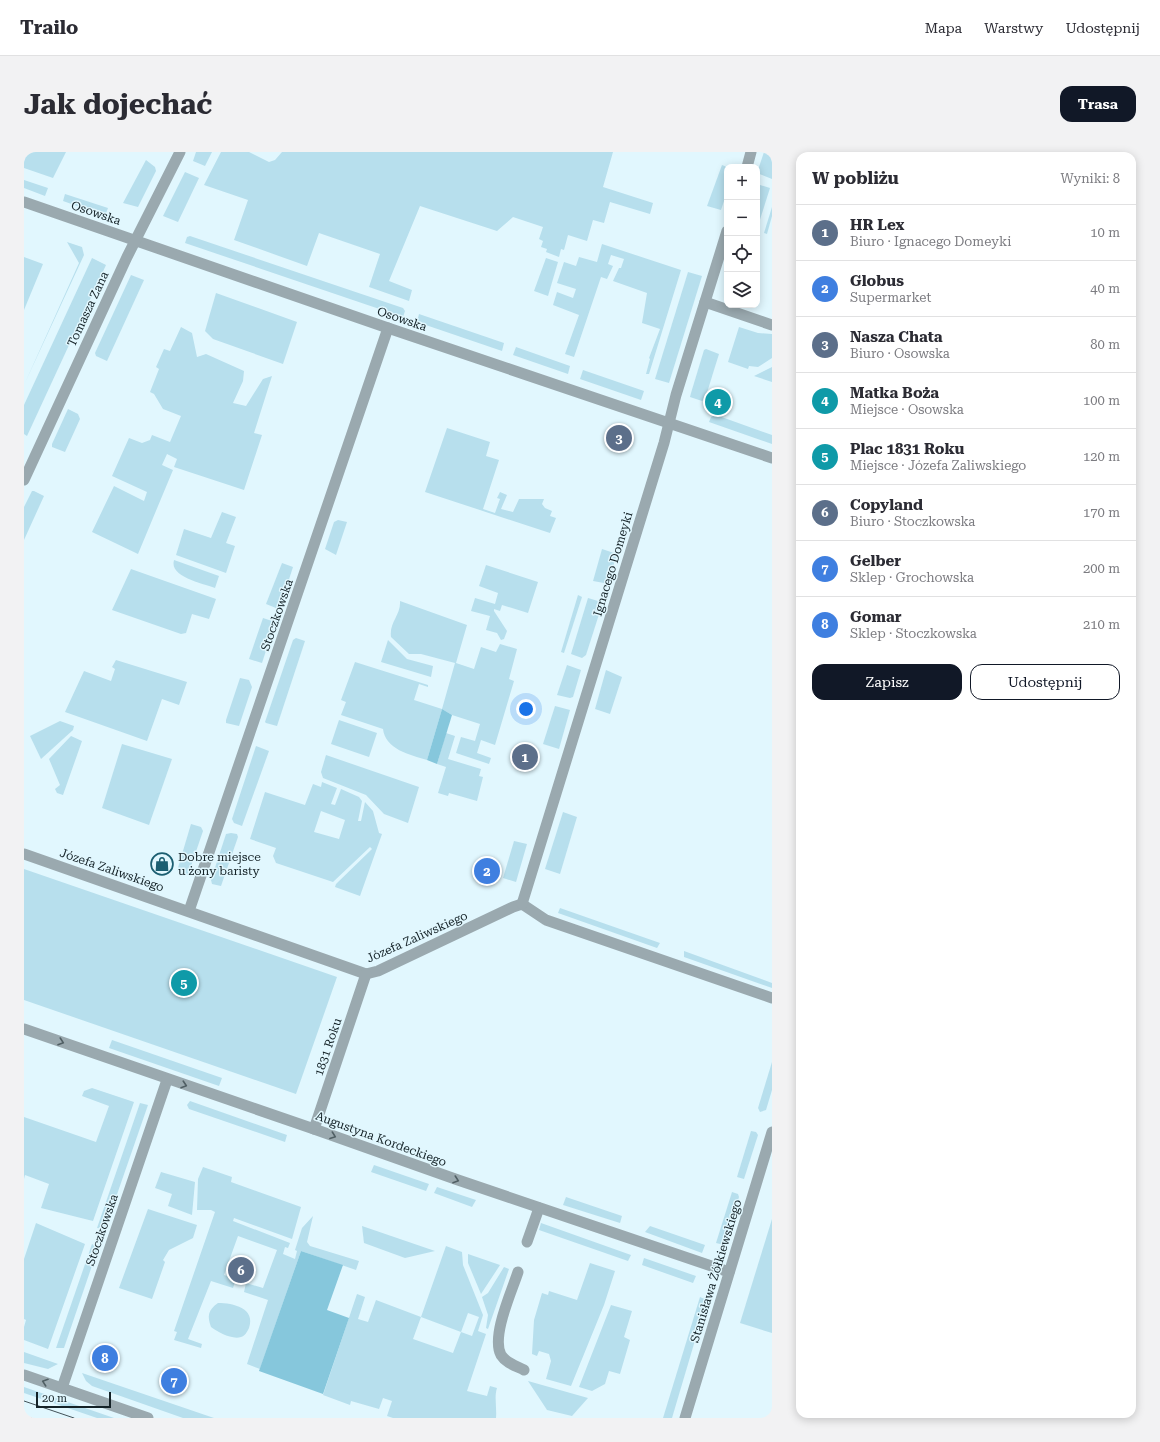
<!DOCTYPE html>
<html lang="pl">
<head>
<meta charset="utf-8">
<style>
	body { margin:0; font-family:"Roboto Serif",serif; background:#f2f2f3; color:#2b2b33 }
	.controls { position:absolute; right:12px; top:12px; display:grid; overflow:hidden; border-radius:8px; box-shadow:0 2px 10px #0003 }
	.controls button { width:36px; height:36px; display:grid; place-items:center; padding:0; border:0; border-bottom:1px solid #e1e1e2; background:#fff; color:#2b2b33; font:20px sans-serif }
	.scale { position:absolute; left:12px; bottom:10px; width:75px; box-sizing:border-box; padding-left:4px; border:2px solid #142227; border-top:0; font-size:11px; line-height:14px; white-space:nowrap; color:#142227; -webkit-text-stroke:3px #e1f7fe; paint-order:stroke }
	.you { position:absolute; left:502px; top:557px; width:14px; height:14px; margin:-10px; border:3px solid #fff; border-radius:50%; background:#1a73e8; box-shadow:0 0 0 6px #1a73e833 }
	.badge { display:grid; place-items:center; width:26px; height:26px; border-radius:50%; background:#111827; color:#fff; font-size:13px; font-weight:700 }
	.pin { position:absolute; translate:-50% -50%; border:2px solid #fff; box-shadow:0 1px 4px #0006 }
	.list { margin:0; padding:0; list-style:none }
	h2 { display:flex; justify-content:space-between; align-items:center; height:52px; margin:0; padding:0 16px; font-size:17px }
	h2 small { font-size:13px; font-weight:400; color:#7c7c81 }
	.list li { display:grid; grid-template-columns:26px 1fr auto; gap:12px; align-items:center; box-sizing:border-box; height:56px; padding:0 16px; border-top:1px solid #e1e1e2 }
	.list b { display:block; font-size:15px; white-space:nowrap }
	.list p { margin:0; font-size:13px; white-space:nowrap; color:#7c7c81 }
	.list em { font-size:13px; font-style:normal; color:#7c7c81 }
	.actions { display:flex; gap:8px; padding:12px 16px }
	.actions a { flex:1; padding:9px 0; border:1px solid #111827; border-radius:12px; text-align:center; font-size:14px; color:#111827 }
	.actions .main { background:#111827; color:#fff }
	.icon { flex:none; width:22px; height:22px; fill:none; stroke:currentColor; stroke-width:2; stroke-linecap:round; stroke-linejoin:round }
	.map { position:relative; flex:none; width:748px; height:1266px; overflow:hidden; border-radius:12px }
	header { display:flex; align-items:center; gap:24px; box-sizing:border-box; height:56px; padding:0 20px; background:#fff; border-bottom:1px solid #e1e1e2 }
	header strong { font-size:19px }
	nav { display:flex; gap:22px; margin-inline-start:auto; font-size:14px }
	.intro { display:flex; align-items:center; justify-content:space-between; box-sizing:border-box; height:96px; padding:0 24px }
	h1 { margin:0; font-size:28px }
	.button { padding:10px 18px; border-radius:12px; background:#111827; color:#fff; font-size:14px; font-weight:700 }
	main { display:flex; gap:24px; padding:0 24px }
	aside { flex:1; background:#fff; border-radius:12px; box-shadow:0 2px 10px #0003 }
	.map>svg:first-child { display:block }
	.green { fill:#b7dfed; fill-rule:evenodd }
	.forest { fill:#86c7dc }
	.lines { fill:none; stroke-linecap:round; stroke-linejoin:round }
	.service { stroke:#9aa9af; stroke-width:11 }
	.minor { stroke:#9aa9af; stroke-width:11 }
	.tram { stroke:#435258; stroke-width:1 }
	.oneway { stroke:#505f64 }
	.labels { text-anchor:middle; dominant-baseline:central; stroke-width:3; stroke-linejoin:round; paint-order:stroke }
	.street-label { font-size:12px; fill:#142227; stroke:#e1f7fe }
	.poi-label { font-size:12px; fill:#142227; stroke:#e1f7fe; text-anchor:start }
</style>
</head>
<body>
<header>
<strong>Trailo</strong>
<nav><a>Mapa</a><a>Warstwy</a><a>Udostępnij</a></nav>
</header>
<div class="intro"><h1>Jak dojechać</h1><a class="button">Trasa</a></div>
<main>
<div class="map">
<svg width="748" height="1266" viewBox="0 0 748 1266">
	<rect width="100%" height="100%" fill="#e1f7fe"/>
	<g class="green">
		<path d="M0 0H42L29 26 0 16Z"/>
		<path d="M172 0H188L181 14 169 9Z"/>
		<path d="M197 0H225L245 10 251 8 258 0H589L579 35 629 51 626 62 586 50 580 71 569 68 563 89 544 83 540 98 537 97 535 105 522 100 523 97 517 95 519 89 515 87 519 75 489 65 473 79 396 54 365 129 388 138 385 149 345 135 356 102 295 81 283 114 210 88 224 48 180 33Z"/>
		<path d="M740 0H748V27L733 21Z"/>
		<path d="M122 8 131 15 132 19 114 55 99 51Z"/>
		<path d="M698 13 703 15V40L697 58 683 54Z"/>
		<path d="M161 20 175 26 154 70 139 64Z"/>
		<path d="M0 28 24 36 21 44 0 36Z"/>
		<path d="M733 32 746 36 733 77Z"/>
		<path d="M41 42 84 56 81 64 39 49Z"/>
		<path d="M748 55V64L743 82 740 81Z"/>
		<path d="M166 84 379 156 381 159 379 165 161 91 163 85Z"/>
		<path d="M43 90 58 95 60 103 0 233 55 111Z"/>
		<path d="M578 92 657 118 625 222H622L626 207 625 206 636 177 618 171 623 141 589 129 595 116H597L600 107 587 103 584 112 589 114 583 127 577 125 550 205 541 202 555 163 529 153 533 140 549 146 552 137 533 131 540 110 552 114 555 105 573 110Z"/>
		<path d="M0 105 19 112 0 158Z"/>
		<path d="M68 106 82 113 3 284 0 282V253Z"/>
		<path d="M522 106 534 110 524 144 510 139Z"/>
		<path d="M664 120 678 124 645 231 631 227Z"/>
		<path d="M107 123 120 128 83 209 72 204 71 201Z"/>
		<path d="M192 141 273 170 259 212 189 187 181 179Z"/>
		<path d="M395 162 480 191 478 199 393 170Z"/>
		<path d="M157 175 168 181 173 205 182 202 220 219 219 229 209 251 222 254 239 227 248 224 230 281 238 283 220 338 150 315 153 307 143 302 138 313 149 318 114 402 68 380 90 334 120 349 123 340 88 324 105 286 118 291 126 288 128 283 146 290 157 264 139 257 130 242 126 240 135 217 132 215 140 197 146 199Z"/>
		<path d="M715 175 734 181 748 182V206L734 215 725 214 724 217 704 210Z"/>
		<path d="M492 195 546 214 544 222 489 203Z"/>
		<path d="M682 197 695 202 681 247 678 249 666 245 667 241 680 198Z"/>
		<path d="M748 215V230L730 224Z"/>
		<path d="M559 218 620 239 617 248 556 227Z"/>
		<path d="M44 257 54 262 56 267 41 300 28 295V292Z"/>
		<path d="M692 263 748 283V292L685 270 687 265Z"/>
		<path d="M423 276 466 290 462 304 475 308 459 357 471 361 476 347 473 346 476 340 483 343 477 357 489 360 495 347H520L518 352 521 356 528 359 526 364 532 366 526 381 401 340Z"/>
		<path d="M8 339H10L20 344 0 388V355Z"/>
		<path d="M198 360 212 365 202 391 211 394 202 421 152 403 160 377 187 386Z"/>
		<path d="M314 368 323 370 312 403 301 397 310 370Z"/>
		<path d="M578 397 593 402 584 430 580 431 569 429Z"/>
		<path d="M150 408 195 424 191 436C178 431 145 425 150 408Z"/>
		<path d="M258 411 269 415 256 455 252 456 242 452Z"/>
		<path d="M462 413 514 430 504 461 478 453 476 459 470 457V459L483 479 480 487 477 488 473 481 462 478 466 464 447 459 451 446 471 452 474 441 455 434Z"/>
		<path d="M107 417 192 447 185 467 168 462 162 481 157 482 88 458Z"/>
		<path d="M554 443 558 445 540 501 537 500Z"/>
		<path d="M564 446 574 449 578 453 562 503 558 506 547 502Z"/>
		<path d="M376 449 443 473 432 511 450 517 457 495 472 500 476 492 493 497 485 527 490 529 471 593 457 588 453 601 467 606 465 612 432 601 437 585 451 589 456 572 428 563 418 557 403 608C386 603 361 597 359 577L317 563 322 550 317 548 331 510 404 533V535L395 532 390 548 418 557 431 511 397 502H385L367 485C365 470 377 463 376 449Z"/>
		<path d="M239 466 248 469 250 474 238 511 225 507Z"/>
		<path d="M272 486 281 489 253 574 242 571 241 570 269 488Z"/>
		<path d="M364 488 383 507 409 514 407 525 357 510Z"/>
		<path d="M92 508 163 530 155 553 138 547 123 589 41 560 60 519 87 529 91 517 88 515Z"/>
		<path d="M543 513 557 518 549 545 546 546 533 543Z"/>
		<path d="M582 518 598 525 586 562 571 557Z"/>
		<path d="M216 526 225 528 228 535 215 574 202 571V568Z"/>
		<path d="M531 554 546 558 535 597 519 592Z"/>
		<path d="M315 568 353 581 345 605 307 592Z"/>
		<path d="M36 569 50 574 49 578 17 607 6 584Z"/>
		<path d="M422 581 431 584 424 607 457 617 455 624 459 625 453 649 425 641 424 644 414 641 422 615 413 612Z"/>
		<path d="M47 584 58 589 39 643 33 641 31 637 36 633 25 607Z"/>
		<path d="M98 592 148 607 125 673 78 656Z"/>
		<path d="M232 594 245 599 218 674 210 671 208 667Z"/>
		<path d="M302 603 395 635 384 671 360 662 342 643 299 626 297 620Z"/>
		<path d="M298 630 313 636 307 652 311 653 317 637 335 645 338 649 334 669H337L341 650 349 659 355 681 358 682 336 744 311 735 312 732 348 697 346 695 309 730 252 711 249 704 252 696 226 687 241 640 281 653 289 632 297 635ZM297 659 321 668 315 687 290 680Z"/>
		<path d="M539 660 553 665 536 722 521 717Z"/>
		<path d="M167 672 177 675 179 679 164 723 153 719Z"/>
		<path d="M207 681 213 682 214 685 197 734 188 732 187 728 202 682Z"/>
		<path d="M490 689 503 692 492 730 479 726Z"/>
		<path d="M0 717 313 825 272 942 0 848Z"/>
		<path d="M536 756 636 791 633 796 534 761Z"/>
		<path d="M660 799 748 831V836L660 805Z"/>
		<path d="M88 888 198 926 195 934 85 896Z"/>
		<path d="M748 910V938L742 958 736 960 734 956Z"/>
		<path d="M68 936 110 950 69 1069 17 1056 25 1032 1 1023 0 1027V965L72 990 85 954 58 944 60 939Z"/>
		<path d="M166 949 263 983 261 990 165 957 163 953Z"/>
		<path d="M116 951 124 953 81 1077 73 1076Z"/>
		<path d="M727 979 732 980 734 983 720 1027 713 1025Z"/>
		<path d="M350 1013 405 1032 402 1039 347 1020Z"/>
		<path d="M179 1015 208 1025 207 1030 277 1055 268 1087 210 1066 209 1069 266 1091 264 1096 261 1095 259 1102 271 1107 273 1099 271 1098 278 1076 289 1064 283 1090 286 1094 335 1109 332 1118 277 1099 236 1217 223 1212 244 1148 220 1140 222 1131 239 1136 253 1098 214 1084 200 1123 212 1127 209 1136 187 1129 164 1187 178 1192 177 1196 150 1188 153 1180 150 1179 191 1060 187 1058H173L174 1027Z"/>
		<path d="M137 1020 171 1030 168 1063 144 1054 148 1042 131 1036Z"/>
		<path d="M413 1035 452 1048 448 1055 410 1041Z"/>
		<path d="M708 1040 714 1042 715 1045 700 1093 692 1091Z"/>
		<path d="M542 1045 598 1064 596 1071 539 1053Z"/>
		<path d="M124 1057 173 1073 169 1086 145 1098 139 1108 141 1110 128 1147 95 1136Z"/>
		<path d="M748 1067V1181L716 1171Z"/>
		<path d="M12 1071 61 1092 24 1197 0 1188V1175L2 1168 0 1167V1107Z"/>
		<path d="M517 1071 607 1103 604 1109 515 1078Z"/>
		<path d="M338 1074 411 1099 381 1106 340 1091Z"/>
		<path d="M626 1074 681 1093 678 1101 621 1080Z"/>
		<path d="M68 1092 74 1096 40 1196H32Z"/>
		<path d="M422 1094 438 1100 439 1113 459 1163 454 1179 462 1182 443 1239 463 1244 466 1234 473 1236C470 1245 473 1256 472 1266H369L363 1264 368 1249 359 1246 355 1257 327 1249 326 1253 299 1243 333 1142 341 1145 334 1167 344 1170 352 1148 397 1165ZM444 1161 455 1165 448 1184 437 1180ZM397 1165 437 1180 429 1201 389 1187Z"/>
		<path d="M444 1102 476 1113 457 1142 444 1111Z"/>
		<path d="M620 1106 672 1124 669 1131 618 1113Z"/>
		<path d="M566 1111 591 1119 580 1153 547 1234 522 1227 527 1209 525 1202 515 1199 513 1204 508 1202 510 1168 518 1141 524 1143 525 1139 553 1148Z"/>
		<path d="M480 1115 485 1117 464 1177 462 1176 464 1163 458 1145 464 1141Z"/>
		<path d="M676 1145 683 1148 648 1266H639Z"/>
		<path d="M194 1151C209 1151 232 1156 225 1176 223 1180 221 1184 217 1185 208 1188 194 1180 187 1175 183 1164 184 1158 194 1151Z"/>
		<path d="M587 1153 608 1159 600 1185 606 1188 596 1222 585 1219 581 1232 568 1239 555 1235Z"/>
		<path d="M0 1200 34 1212 24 1217 0 1211Z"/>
		<path d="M58 1221 190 1266H159L68 1234 62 1229Z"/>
		<path d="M504 1229 564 1246 548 1264 523 1258Z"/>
		<path d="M0 1235 90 1266H73L0 1241Z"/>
	</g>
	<g class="forest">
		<path d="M418 557 428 563 413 612 403 608Z"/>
		<path d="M277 1099 319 1113 303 1158 325 1166 299 1242 235 1219Z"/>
	</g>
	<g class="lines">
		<g class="service">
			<path d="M681 150 748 173"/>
			<path d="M503 1090 515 1056"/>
			<path d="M494 1120C488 1139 467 1184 477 1203 482 1211 492 1214 500 1218"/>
		</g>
		<g class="minor">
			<path d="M723 15 727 0"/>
			<path d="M0 50 364 176 748 306"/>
			<path d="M0 328 103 105 156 0"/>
			<path d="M0 702 342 822 354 819 489 755 498 752 522 768 748 846"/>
			<path d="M498 752 640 291 652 243 703 79"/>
			<path d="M165 759 364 176"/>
			<path d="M0 877 290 977 434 1028 705 1120"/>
			<path d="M290 977 342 822"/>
			<path d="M0 1223 124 1266"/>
			<path d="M38 1236 143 928"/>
			<path d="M661 1266 748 980"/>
		</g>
		<g class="tram">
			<path d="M0 1249 50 1266"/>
			<path d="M0 1264 7 1266"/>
		</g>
	</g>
	<defs><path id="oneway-chevron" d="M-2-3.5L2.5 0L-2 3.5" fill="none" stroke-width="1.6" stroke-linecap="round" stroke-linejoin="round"/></defs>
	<g class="oneway">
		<use href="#oneway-chevron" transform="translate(37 890) rotate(19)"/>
		<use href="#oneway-chevron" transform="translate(160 933) rotate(18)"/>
		<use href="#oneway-chevron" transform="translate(309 984) rotate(20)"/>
		<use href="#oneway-chevron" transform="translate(432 1028) rotate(19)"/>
		<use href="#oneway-chevron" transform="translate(21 1230) rotate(-161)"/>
	</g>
	<defs>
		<g id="shop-ring" transform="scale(1.15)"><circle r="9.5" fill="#e1f7fe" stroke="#1b5e71" stroke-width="1.5"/><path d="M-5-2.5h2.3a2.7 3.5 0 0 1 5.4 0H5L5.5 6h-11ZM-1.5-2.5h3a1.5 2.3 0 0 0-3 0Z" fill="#1b5e71"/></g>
	</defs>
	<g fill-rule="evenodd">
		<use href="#shop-ring" x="138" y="712"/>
	</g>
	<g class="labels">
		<g class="street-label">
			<text transform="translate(72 61) rotate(19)">Osowska</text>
			<text transform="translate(64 157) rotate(-65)">Tomasza Zana</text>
			<text transform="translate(378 167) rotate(19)">Osowska</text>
			<text transform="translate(589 412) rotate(-73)">Ignacego Domeyki</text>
			<text transform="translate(253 463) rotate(-71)">Stoczkowska</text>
			<text transform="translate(88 718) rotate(19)">Józefa Zaliwskiego</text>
			<text transform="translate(393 785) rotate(-24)">Józefa Zaliwskiego</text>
			<text transform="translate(304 895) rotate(-71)">1831 Roku</text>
			<text transform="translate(357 987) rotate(20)">Augustyna Kordeckiego</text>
			<text transform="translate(78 1078) rotate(-71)">Stoczkowska</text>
			<text transform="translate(692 1119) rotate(-73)">Stanisława Żółkiewskiego</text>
		</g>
		<g class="poi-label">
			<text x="154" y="705">Dobre miejsce<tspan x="154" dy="14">u żony baristy</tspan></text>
		</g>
	</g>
</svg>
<div class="controls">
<button>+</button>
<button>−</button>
<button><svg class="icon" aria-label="locate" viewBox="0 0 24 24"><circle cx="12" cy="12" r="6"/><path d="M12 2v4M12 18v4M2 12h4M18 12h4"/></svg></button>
<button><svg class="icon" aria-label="layers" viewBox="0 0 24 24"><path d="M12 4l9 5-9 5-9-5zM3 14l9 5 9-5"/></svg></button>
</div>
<div class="scale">20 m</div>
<div class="you"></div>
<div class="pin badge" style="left:501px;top:605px;background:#5c6f8a">1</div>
<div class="pin badge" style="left:463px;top:719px;background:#3f7fe0">2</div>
<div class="pin badge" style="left:595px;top:286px;background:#5c6f8a">3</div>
<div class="pin badge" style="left:694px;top:250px;background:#0f9aa8">4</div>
<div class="pin badge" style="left:160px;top:831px;background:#0f9aa8">5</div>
<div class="pin badge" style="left:217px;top:1118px;background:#5c6f8a">6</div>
<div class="pin badge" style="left:150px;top:1229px;background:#3f7fe0">7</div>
<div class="pin badge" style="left:81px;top:1206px;background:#3f7fe0">8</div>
</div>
<aside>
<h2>W pobliżu<small>Wyniki: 8</small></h2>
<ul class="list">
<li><span class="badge" style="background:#5c6f8a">1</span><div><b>HR Lex</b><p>Biuro · Ignacego Domeyki</p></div><em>10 m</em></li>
<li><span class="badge" style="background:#3f7fe0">2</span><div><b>Globus</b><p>Supermarket</p></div><em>40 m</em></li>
<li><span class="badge" style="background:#5c6f8a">3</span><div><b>Nasza Chata</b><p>Biuro · Osowska</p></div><em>80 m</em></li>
<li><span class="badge" style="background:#0f9aa8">4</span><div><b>Matka Boża</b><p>Miejsce · Osowska</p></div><em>100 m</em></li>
<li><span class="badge" style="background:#0f9aa8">5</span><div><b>Plac 1831 Roku</b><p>Miejsce · Józefa Zaliwskiego</p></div><em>120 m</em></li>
<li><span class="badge" style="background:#5c6f8a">6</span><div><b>Copyland</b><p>Biuro · Stoczkowska</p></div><em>170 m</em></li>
<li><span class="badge" style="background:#3f7fe0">7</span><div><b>Gelber</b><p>Sklep · Grochowska</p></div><em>200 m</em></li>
<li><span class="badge" style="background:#3f7fe0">8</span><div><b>Gomar</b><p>Sklep · Stoczkowska</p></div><em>210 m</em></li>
</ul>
<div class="actions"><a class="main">Zapisz</a><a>Udostępnij</a></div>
</aside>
</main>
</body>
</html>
